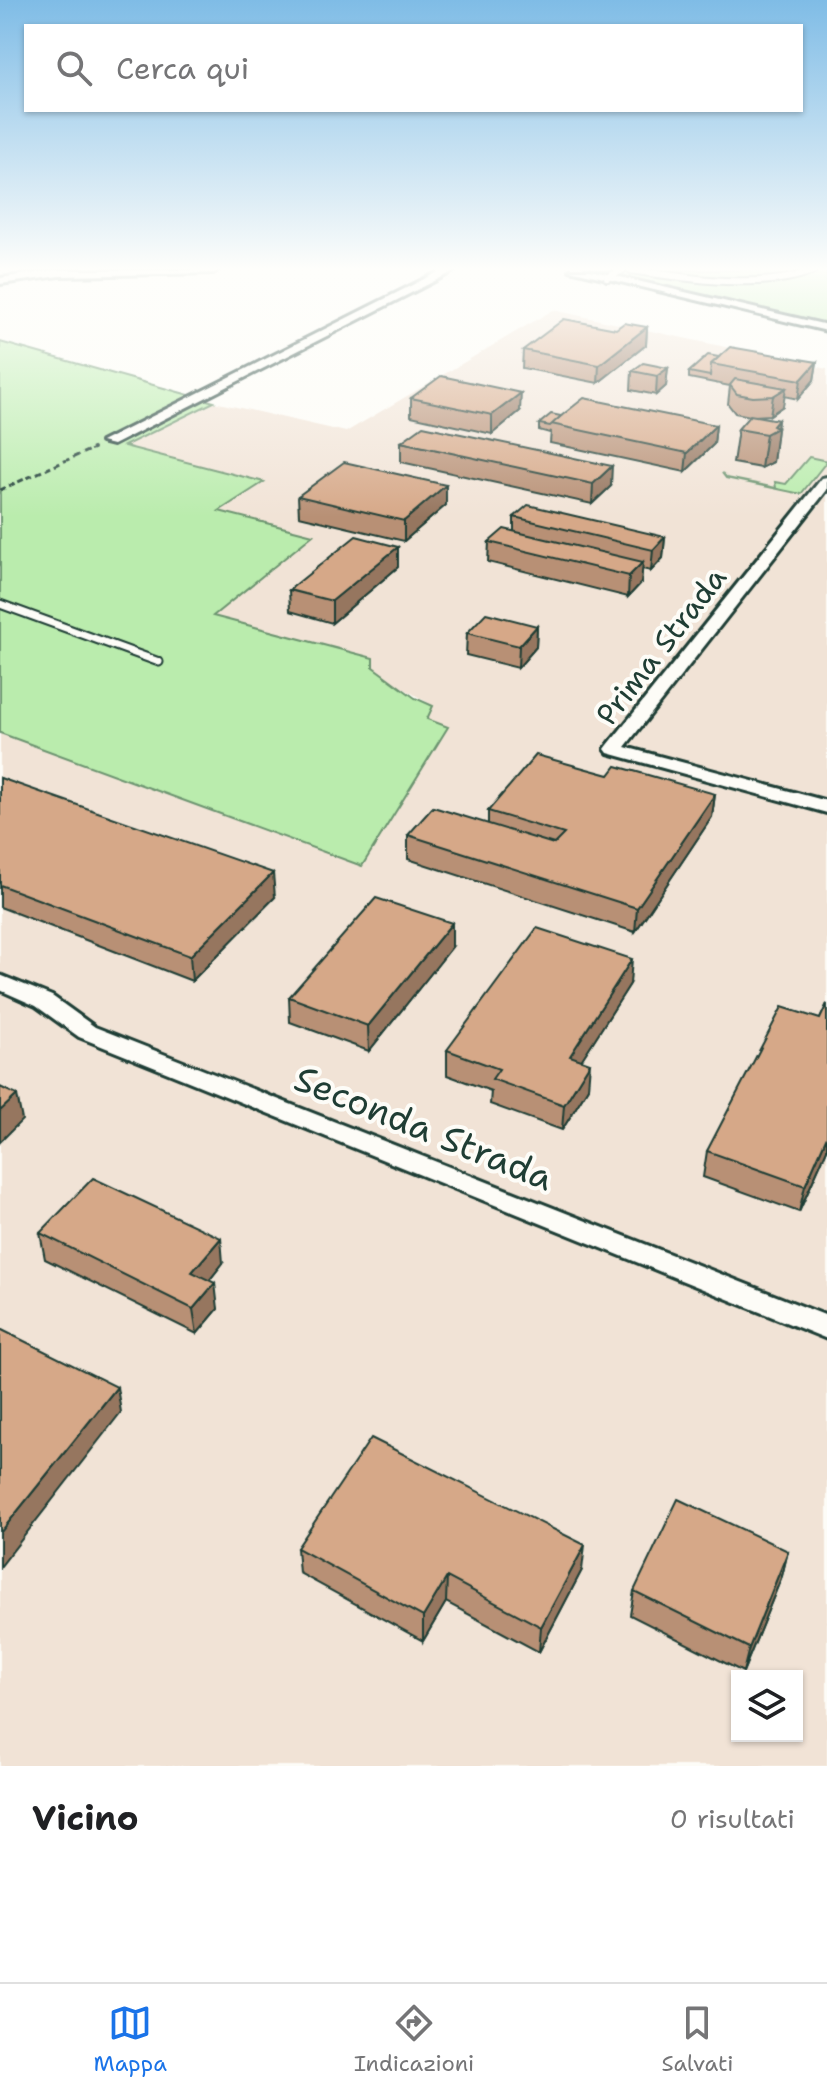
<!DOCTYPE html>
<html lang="it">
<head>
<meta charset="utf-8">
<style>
	body { margin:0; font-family:"Shantell Sans",sans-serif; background:#f6f6f6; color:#202124 }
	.controls { position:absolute; right:24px; bottom:24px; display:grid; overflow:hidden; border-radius:0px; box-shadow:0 2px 6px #0004 }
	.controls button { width:72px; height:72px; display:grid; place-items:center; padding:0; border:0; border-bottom:2px solid #e0e0e0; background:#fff; color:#202124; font:40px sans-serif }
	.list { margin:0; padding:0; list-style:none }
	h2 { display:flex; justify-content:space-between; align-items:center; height:104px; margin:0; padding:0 32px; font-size:34px }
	h2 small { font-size:26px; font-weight:400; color:#757577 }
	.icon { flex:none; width:44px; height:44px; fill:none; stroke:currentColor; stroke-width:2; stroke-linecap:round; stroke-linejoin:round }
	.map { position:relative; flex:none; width:827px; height:1766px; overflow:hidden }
	.search { position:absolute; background:#fff; box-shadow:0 2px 6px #0004; left:24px; right:24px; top:24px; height:88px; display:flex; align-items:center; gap:20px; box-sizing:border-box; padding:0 28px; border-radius:0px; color:#757577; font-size:30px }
	.sheet { height:216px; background:#fff }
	nav { display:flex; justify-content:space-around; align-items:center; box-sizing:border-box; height:112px; border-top:2px solid #e0e0e0; background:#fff; font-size:22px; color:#757577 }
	nav a { display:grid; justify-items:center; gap:4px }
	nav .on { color:#1a73e8 }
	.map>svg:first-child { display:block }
	.built { fill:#f1e3d6; fill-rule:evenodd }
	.green { fill:#baecad; stroke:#6c9470; stroke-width:2 }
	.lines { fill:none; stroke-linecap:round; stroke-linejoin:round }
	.lane-far1-casing { stroke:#1f3d34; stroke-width:10 }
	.lane-casing { stroke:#1f3d34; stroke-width:11 }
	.street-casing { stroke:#1f3d34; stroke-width:6 }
	.path-far1 { stroke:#1f3d34; stroke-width:2; stroke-dasharray:5 4; stroke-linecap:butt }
	.path { stroke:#1f3d34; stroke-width:3; stroke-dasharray:6 4; stroke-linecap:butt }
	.lane-far1 { stroke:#fdfcf7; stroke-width:6 }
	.lane { stroke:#fdfcf7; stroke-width:7 }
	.street { fill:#fdfcf7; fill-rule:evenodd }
	.wall { fill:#b89075; stroke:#1f3d34; stroke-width:2 }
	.shaded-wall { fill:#96765f; stroke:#1f3d34; stroke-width:2 }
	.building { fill:#d6a888; stroke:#1f3d34; stroke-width:2 }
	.labels { text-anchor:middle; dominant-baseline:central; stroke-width:8; stroke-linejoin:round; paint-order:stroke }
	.street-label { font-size:30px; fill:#1f3d34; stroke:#fdfcf7 }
	.near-street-label { font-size:36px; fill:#1f3d34; stroke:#fdfcf7 }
</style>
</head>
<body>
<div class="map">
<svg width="827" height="1766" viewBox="0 0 827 1766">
	<rect width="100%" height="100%" fill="#fdfcf7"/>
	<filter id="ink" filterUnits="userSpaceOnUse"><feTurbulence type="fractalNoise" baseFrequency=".0125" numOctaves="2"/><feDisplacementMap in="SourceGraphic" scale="16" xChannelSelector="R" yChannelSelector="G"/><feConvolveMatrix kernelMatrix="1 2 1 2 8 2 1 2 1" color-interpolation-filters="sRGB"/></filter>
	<g filter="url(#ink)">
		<path class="built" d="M553 310 827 369V1766H0V733L362 866 429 721 426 715 432 705 384 677 373 667 372 658 212 616 313 535 218 511 263 482 123 446 214 402 346 432ZM737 1676H797V1736H737Z"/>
		<g class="green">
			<path d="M592 270H827V322L824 323Z"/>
			<path d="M0 342 214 402 124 446 264 482 219 511 313 535 213 616 373 658V667L415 698 433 706 427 719 448 727 362 866 0 733Z"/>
			<path d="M809 457 827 461 801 494 726 478 722 473 727 478 776 488 775 482 786 484Z"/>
		</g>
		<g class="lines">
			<g class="lane-far1-casing">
				<g id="lane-far1">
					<path d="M631 270C683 278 766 291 814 270"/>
					<path d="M607 278 622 270"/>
				</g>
			</g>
			<g class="lane-casing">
				<path id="lane" d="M0 604 159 662"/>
			</g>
			<g class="street-casing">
				<g id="street">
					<path d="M56 270H218L213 273 59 276 0 284V278Z"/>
					<path d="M442 270H456L113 445 101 442Z"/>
					<path d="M570 270H590L827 325V331Z"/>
					<path d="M827 477V490L625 747 827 801V813L608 753 605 749 608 745 822 478Z"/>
					<path d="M0 975 52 996 95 1027 827 1316V1339L79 1037 36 1006 0 990Z"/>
				</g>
			</g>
			<path class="path-far1" d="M90 450 95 448"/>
			<path class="path" d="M0 490 94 448"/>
			<use href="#lane-far1" class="lane-far1"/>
			<use href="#lane" class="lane"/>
			<use href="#street" class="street"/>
		</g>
		<g class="wall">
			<path d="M647 327 646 345 598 383 522 368 523 350Z"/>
			<path d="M719 357 817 362 814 380 798 399 784 396 783 406 770 415 754 416 778 420 773 462 761 468 733 463 738 429 750 416 735 413 728 404 730 386 689 378V372Z"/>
			<path d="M668 368 666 386 656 395 631 390 632 371Z"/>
			<path d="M411 398 520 411 492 434 411 416Z"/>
			<path d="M561 416 716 425 714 444 685 472 550 443 551 431 550 433 539 430V424Z"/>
			<path d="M401 442 611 486 592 504 401 462Z"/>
			<path d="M446 485V505L404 541 299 516 298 496Z"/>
			<path d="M514 517 665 537 663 558 651 571 642 569 641 583 628 597 488 562 489 542 514 531Z"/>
			<path d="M398 567 332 623 290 611 289 590Z"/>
			<path d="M537 626 536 647 518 668 466 655 467 633Z"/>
			<path d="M609 775 715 794 712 817 635 932 408 859V835L488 824V811Z"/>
			<path d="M0 778 275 897 192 981 0 907Z"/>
			<path d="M452 947 369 1051 290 1022 289 997Z"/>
			<path d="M630 984 581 1060 588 1088 562 1130 490 1104 491 1091 447 1075V1050Z"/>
			<path d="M827 1004V1149L799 1212 703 1177 707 1151 820 1019Z"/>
			<path d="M40 1233 223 1263 209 1281 218 1309 197 1334 45 1259Z"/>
			<path d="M297 1548 582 1570 539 1652 446 1602 423 1641 299 1573Z"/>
			<path d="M788 1551 782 1576 743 1672 630 1615 634 1591Z"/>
		</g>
		<g class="shaded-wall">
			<path d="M647 327 646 345 598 383 599 365Z"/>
			<path d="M817 362 814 380 798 399 801 380Z"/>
			<path d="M668 368 666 386 656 395 657 376Z"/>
			<path d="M786 388 783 406 770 415 773 396Z"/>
			<path d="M521 393 520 411 492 434V415Z"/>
			<path d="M778 420 773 462 761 468 766 434Z"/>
			<path d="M716 425 714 444 685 472 687 453Z"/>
			<path d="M612 466 611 486 592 504 593 484Z"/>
			<path d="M446 485V505L404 541V521Z"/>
			<path d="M665 537 663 558 651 571 653 550Z"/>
			<path d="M398 547V567L332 623V601Z"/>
			<path d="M643 562 641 583 628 597 629 576Z"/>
			<path d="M537 626 536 647 518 668 519 646Z"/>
			<path d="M715 794 712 817 635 932 637 908Z"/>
			<path d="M273 873 275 897 192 981 190 956Z"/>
			<path d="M452 923V947L369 1051 368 1026Z"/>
			<path d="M632 959 630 984 568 1081 570 1056Z"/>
			<path d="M590 1063 588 1088 562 1130 564 1105Z"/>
			<path d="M17 1095 22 1120 0 1142V1111Z"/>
			<path d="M827 1136V1149L799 1212 805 1186Z"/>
			<path d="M221 1238 223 1263 195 1298 192 1272Z"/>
			<path d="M215 1283 218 1309 197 1334 193 1309Z"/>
			<path d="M117 1387 121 1412 0 1567V1533Z"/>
			<path d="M585 1545 582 1570 539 1652 541 1627Z"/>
			<path d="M788 1551 782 1576 743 1672 749 1648Z"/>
			<path d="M447 1577 446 1602 423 1641V1617Z"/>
		</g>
		<g class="building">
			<path d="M564 319 616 329 624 323 647 327 599 365 523 350Z"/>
			<path d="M730 347 817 362 801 380 711 364Z"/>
			<path d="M708 355 719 357 711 364 710 376 689 372Z"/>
			<path d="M643 363 668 368 657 376 632 371Z"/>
			<path d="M441 376 521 393 492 415 411 398Z"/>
			<path d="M735 379 786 388 773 396 753 397 737 394 730 385Z"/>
			<path d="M584 398 716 425 687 453 551 424Z"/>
			<path d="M551 414 561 416 550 426 539 424Z"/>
			<path d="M750 415 778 420 773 426 777 428 766 434 738 429Z"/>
			<path d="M423 426 612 466 593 484 401 442Z"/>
			<path d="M344 462 446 485 404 521 298 496Z"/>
			<path d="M528 505 665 537 653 550 514 517Z"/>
			<path d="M504 529 643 562 629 576 489 542Z"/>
			<path d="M356 536 398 547 332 601 289 590Z"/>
			<path d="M486 613 537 626 519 646 467 633Z"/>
			<path d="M536 755 609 775 616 766 715 794 637 908 408 835 433 807 554 844 564 834 488 811Z"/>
			<path d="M0 778 273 873 190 956 0 885Z"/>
			<path d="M376 898 452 923 368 1026 289 997Z"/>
			<path d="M537 928 632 959 570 1056 590 1063 564 1105 492 1079 499 1069 447 1050Z"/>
			<path d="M827 1004V1136L805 1186 707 1151 782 1007 820 1019Z"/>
			<path d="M0 1087 17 1095 0 1111Z"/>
			<path d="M93 1178 221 1238 192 1272 215 1283 193 1309 40 1233Z"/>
			<path d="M0 1329 117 1387 0 1533Z"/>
			<path d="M371 1438 585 1545 541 1627 447 1577 423 1617 297 1548Z"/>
			<path d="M678 1499 788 1551 749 1648 634 1591Z"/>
		</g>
	</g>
	<linearGradient id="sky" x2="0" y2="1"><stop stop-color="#7fbce6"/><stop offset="0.52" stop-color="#fefefb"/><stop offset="1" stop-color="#fefefb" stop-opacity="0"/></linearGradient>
	<rect width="827" height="517" fill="url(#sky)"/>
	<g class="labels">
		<g class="street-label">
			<text transform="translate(661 646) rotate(-52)">Prima Strada</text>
		</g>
		<g class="near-street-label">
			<text transform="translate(424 1128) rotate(22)">Seconda Strada</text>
		</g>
	</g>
</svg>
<div class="controls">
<button><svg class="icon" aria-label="layers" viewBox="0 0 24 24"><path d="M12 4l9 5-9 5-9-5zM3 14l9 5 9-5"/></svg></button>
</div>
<div class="search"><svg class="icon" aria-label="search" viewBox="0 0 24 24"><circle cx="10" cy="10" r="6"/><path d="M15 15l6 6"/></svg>Cerca qui</div>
</div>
<section class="sheet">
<h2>Vicino<small>0 risultati</small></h2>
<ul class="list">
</ul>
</section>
<nav>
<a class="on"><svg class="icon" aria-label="map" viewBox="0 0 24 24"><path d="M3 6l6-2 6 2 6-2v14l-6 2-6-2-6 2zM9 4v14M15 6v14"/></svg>Mappa</a>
<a><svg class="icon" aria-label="directions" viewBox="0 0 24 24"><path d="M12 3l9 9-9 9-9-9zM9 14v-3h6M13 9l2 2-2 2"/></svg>Indicazioni</a>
<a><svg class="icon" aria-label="saved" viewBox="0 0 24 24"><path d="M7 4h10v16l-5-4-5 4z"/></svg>Salvati</a>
</nav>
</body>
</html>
